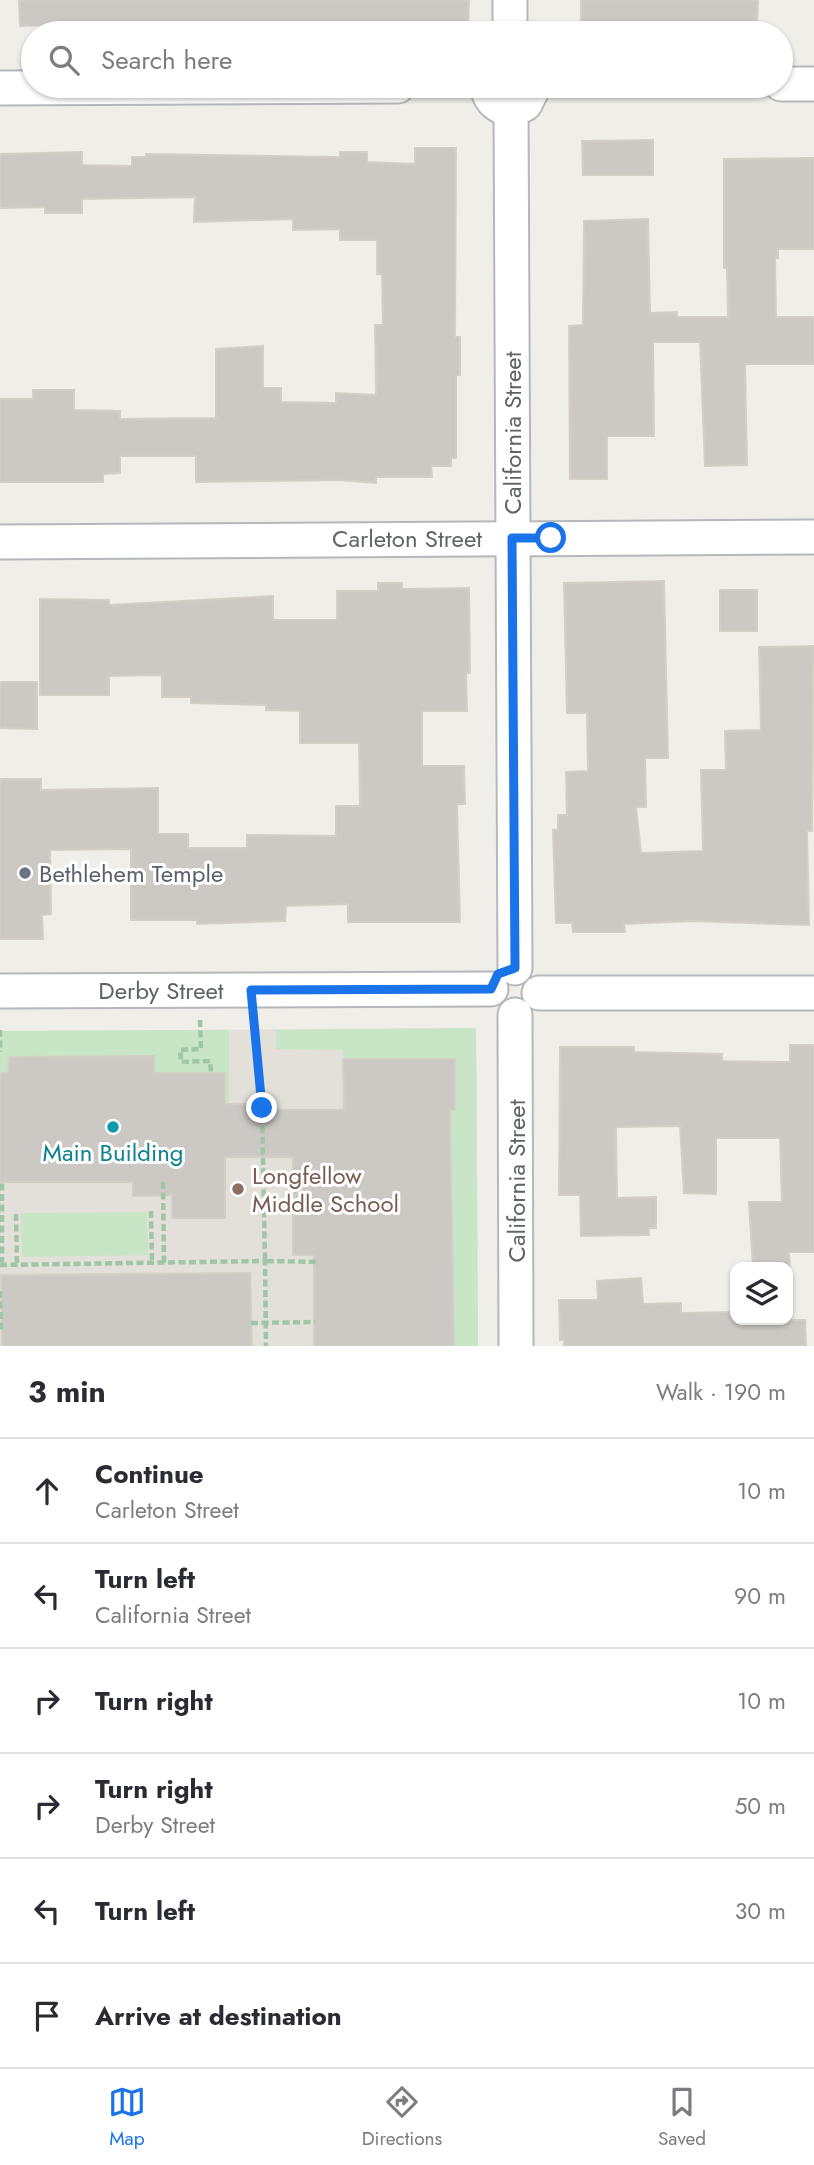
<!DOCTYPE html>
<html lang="en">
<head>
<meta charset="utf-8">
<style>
	body { margin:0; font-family:Jost,sans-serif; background:#f2f2f3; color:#2b2b33 }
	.controls { position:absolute; right:21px; bottom:21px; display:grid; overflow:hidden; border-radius:14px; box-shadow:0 2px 5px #0004 }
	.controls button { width:63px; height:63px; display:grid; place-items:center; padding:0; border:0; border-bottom:2px solid #e1e1e2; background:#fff; color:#2b2b33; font:35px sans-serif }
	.stop { position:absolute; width:21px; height:21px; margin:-16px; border:5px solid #1a73e8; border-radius:50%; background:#fff }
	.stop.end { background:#1a73e8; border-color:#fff; box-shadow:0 2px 7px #0008 }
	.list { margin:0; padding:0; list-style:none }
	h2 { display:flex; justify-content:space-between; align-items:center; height:91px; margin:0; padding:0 28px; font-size:30px }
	h2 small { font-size:23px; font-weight:400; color:#7c7c81 }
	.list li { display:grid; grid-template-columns:46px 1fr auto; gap:21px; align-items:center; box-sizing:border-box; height:105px; padding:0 28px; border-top:2px solid #e1e1e2 }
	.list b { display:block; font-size:26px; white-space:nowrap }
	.list p { margin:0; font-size:23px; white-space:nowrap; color:#7c7c81 }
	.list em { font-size:23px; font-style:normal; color:#7c7c81 }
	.icon { flex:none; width:38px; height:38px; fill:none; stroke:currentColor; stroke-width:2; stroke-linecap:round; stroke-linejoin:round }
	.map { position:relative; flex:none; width:814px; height:1346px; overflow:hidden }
	.search { position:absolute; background:#fff; box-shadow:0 2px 5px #0004; left:21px; right:21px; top:21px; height:77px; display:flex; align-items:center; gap:18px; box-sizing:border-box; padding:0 24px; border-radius:38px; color:#7c7c81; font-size:26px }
	.sheet { height:721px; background:#fff }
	nav { display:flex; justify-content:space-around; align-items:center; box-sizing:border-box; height:98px; border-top:2px solid #e1e1e2; background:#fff; font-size:19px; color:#7c7c81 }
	nav a { display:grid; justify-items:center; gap:4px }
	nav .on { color:#1a73e8 }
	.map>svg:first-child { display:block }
	.education { fill:#e3dfd9 }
	.green { fill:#c8e5c6 }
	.building { fill:#ccc9c4; stroke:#d4cfc6; stroke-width:2 }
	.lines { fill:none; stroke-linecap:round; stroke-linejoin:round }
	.minor-casing { stroke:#b4b8bb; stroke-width:37 }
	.path { stroke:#a0c6a8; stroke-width:4.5; stroke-dasharray:7 3.5; stroke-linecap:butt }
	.minor { stroke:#fff; stroke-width:33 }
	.route { stroke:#1a73e8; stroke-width:9 }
	.worship-dot { fill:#6b7280; stroke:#fff; stroke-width:2.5 }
	.culture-dot { fill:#0f9aa8; stroke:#fff; stroke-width:2.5 }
	.education-dot { fill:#8d6e63; stroke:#fff; stroke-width:2.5 }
	.labels { text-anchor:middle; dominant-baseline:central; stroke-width:6; stroke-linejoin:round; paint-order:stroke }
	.street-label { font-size:24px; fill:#5f6367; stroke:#fff }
	.worship-label { font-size:24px; fill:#5b616d; stroke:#fff; text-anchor:start }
	.culture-label { font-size:24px; fill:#0d838f; stroke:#fff }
	.education-label { font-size:24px; fill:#785e54; stroke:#fff; text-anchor:start }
</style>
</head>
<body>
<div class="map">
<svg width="814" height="1346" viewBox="0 0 814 1346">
	<rect width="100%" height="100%" fill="#f0eee8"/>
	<path class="education" d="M476 1028 478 1346H0V1031Z"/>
	<g class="green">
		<path d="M476 1028 478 1346H454L450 1110 455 1109V1059H343V1050L276 1049V1030Z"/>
		<path d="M229 1030V1104H225L224 1073H154L9 1057 8 1073H0V1031Z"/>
		<path d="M147 1212 148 1255 22 1257 21 1213Z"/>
	</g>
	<g class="building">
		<path d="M19 0H469L468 27 197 22 20 26Z"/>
		<path d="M581 0H758L757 26 685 27V23L635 22V29H581Z"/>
		<path d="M653 140V175H583L582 141Z"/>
		<path d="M415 148H456L455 337H460V375H456V458H451V466H431L432 477H376V483L339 480 196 482V456H120V473L103 474V482H0V399H33V390H74V410L120 411V419L216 418V349L263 346V388H281V402L336 403V393L376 395 375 325H383L382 274H377V240H340V229L293 230V219L194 222 195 197 82 199V213H45V207L0 208V154L82 152V165L132 166V157H146V154L340 157V152H367V162L415 164Z"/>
		<path d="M814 158V249H778V258H775L776 317H814V364H745L747 465 705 466 700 342H653L654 436H607V479H570L569 326 583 325 584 221 648 219 650 313 677 312V317H728L727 268H724V159Z"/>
		<path d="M664 581 668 758H645L646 807H636L641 853 703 851 701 770H726L725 731 761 730 759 647 814 646 812 831H807L809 925 692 921 624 924 625 932H573L572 923H556L553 830H558V815H567L566 772 588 771 587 713H567L564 583Z"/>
		<path d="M378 583H402V589L469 588 470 673H466L467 711H422V766H464L465 804H457L460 922H348V904L286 906 285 921 197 924V920H131V849L50 850 51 914 42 915 43 939H0V779H41V790L158 788V834H188V848H247V835L336 836V806H360L359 743H300V711L266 710V705L191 703V697H162V675L109 676V695H40V599L109 600V605L273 596V620H337V591H378Z"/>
		<rect x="720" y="590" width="37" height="41"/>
		<path d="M0 682H37V729L0 728Z"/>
		<path d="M790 1045H814V1252H789L790 1267H753L749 1202H782L780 1138H716V1194L684 1193 680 1126 616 1127 617 1198 656 1197V1228H649V1235L581 1236 580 1195H559L560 1047H634V1052L722 1054V1061L783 1062H790Z"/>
		<path d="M154 1056V1073H225V1104H253L254 1108 278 1110H344L343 1059H455V1110H450L454 1346H314V1255H293V1157H225V1218H172V1195L133 1196V1182H0V1073H8L9 1057Z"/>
		<path d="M250 1273 252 1346H2L1 1275Z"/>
		<path d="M641 1278 643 1304 681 1303V1313L735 1312V1320H805L806 1346H564V1340H560L559 1300H598L597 1281Z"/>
	</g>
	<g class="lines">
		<g class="minor-casing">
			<g id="minor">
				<path d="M510 0V33"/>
				<path d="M781 84H814"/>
				<path d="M487 86C490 105 507 115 525 104L534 86"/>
				<path d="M0 88 398 86"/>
				<path d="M511 109 515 968"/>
				<path d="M0 542 814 537"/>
				<path d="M0 991 491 989"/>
				<path d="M539 993H814"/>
				<path d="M515 1015 516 1346"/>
			</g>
		</g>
		<g class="path">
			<path d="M200 1020 201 1049 180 1050 181 1062 210 1061 211 1073"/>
			<path d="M252 1022 262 1108 265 1261 319 1262"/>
			<path d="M0 1030V1052"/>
			<path d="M163 1182 164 1263"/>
			<path d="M151 1211 152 1262"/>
			<path d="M16 1214 17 1264"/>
			<path d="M2 1264V1183"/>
			<path d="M0 1265 265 1261 266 1346"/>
			<path d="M0 1291 1 1330"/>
			<path d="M251 1323 315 1322"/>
		</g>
		<use href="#minor" class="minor"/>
	</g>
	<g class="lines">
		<path class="route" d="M262 1108 251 990 491 989 498 974 515 968 512 538H551"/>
	</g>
	<circle class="worship-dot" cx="25" cy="873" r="7"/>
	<circle class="culture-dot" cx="113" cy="1127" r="7"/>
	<circle class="education-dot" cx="238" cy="1189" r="7"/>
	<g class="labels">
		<g class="street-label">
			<text transform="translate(512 433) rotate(-90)">California Street</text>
			<text x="407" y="538">Carleton Street</text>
			<text x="161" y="990">Derby Street</text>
			<text transform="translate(516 1181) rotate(-90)">California Street</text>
		</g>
		<g class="worship-label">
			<text x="39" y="873">Bethlehem Temple</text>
		</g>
		<g class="culture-label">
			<text x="113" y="1152">Main Building</text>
		</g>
		<g class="education-label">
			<text x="252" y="1175">Longfellow<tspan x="252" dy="28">Middle School</tspan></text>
		</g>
	</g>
</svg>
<div class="controls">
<button><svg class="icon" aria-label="layers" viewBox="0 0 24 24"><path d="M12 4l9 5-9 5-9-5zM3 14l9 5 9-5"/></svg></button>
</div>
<div class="stop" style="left:551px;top:538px"></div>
<div class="stop end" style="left:262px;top:1108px"></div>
<div class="search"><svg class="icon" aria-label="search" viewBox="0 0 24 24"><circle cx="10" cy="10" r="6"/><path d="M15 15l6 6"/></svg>Search here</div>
</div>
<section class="sheet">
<h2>3 min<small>Walk · 190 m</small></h2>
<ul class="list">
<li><svg class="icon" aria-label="ahead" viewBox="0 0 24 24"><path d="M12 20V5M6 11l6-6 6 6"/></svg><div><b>Continue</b><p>Carleton Street</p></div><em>10 m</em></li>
<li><svg class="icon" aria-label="left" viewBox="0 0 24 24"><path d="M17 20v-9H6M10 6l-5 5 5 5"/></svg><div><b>Turn left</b><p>California Street</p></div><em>90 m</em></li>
<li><svg class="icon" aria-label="right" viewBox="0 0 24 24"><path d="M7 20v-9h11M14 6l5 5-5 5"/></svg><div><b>Turn right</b></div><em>10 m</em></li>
<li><svg class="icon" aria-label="right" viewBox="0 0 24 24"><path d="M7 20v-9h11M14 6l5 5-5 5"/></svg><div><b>Turn right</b><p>Derby Street</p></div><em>50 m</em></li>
<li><svg class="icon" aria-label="left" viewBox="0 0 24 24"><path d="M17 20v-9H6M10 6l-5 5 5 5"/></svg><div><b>Turn left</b></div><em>30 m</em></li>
<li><svg class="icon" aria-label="arrive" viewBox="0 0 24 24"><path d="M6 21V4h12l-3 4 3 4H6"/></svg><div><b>Arrive at destination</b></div></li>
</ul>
</section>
<nav>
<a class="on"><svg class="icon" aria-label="map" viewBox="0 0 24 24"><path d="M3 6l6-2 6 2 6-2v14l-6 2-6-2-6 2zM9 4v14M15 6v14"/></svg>Map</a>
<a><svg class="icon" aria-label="directions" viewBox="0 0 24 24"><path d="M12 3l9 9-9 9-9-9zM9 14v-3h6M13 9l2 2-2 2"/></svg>Directions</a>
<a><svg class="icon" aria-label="saved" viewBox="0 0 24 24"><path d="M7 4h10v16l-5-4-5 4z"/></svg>Saved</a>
</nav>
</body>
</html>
